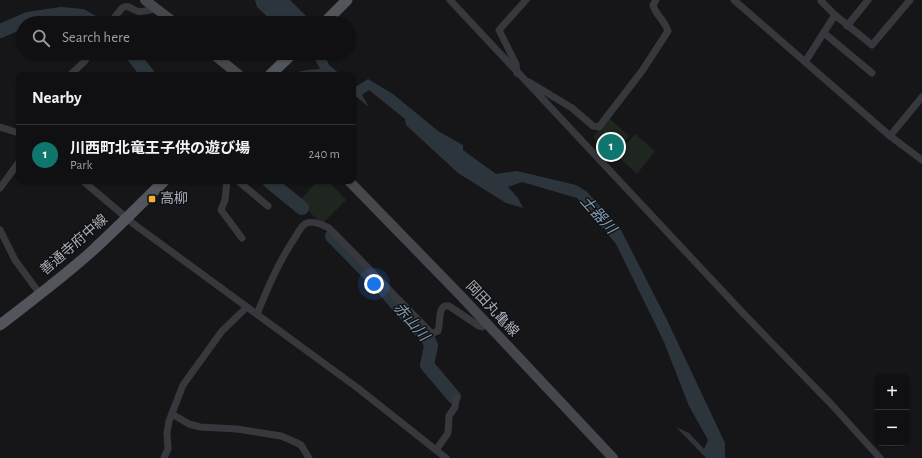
<!DOCTYPE html>
<html lang="en">
<head>
<meta charset="utf-8">
<style>
	body { margin:0; font-family:"Alegreya Sans","Noto Sans JP",sans-serif; background:#19191b; color:#f1f3f6 }
	.controls { position:absolute; right:12px; bottom:12px; display:grid; overflow:hidden; border-radius:8px; box-shadow:0 1px 3px #0004 }
	.controls button { width:36px; height:36px; display:grid; place-items:center; padding:0; border:0; border-bottom:1px solid #303032; background:#101012; color:#f1f3f6; font:20px sans-serif }
	.you { position:absolute; left:374px; top:284px; width:14px; height:14px; margin:-10px; border:3px solid #fff; border-radius:50%; background:#1a73e8; box-shadow:0 0 0 6px #1a73e833 }
	.badge { display:grid; place-items:center; width:26px; height:26px; border-radius:50%; background:#0f766e; color:#fff; font-size:13px; font-weight:700 }
	.pin { position:absolute; translate:-50% -50%; border:2px solid #fff; box-shadow:0 1px 4px #0006 }
	.list { margin:0; padding:0; list-style:none }
	h2 { display:flex; justify-content:space-between; align-items:center; height:52px; margin:0; padding:0 16px; font-size:17px }
	h2 small { font-size:13px; font-weight:400; color:#9c9d9f }
	.list li { display:grid; grid-template-columns:26px 1fr auto; gap:12px; align-items:center; box-sizing:border-box; height:60px; padding:0 16px; border-top:1px solid #303032 }
	.list b { display:block; font-size:15px; white-space:nowrap }
	.list p { margin:0; font-size:13px; white-space:nowrap; color:#9c9d9f }
	.list em { font-size:13px; font-style:normal; color:#9c9d9f }
	.icon { flex:none; width:22px; height:22px; fill:none; stroke:currentColor; stroke-width:2; stroke-linecap:round; stroke-linejoin:round }
	.map { position:relative; flex:none; width:922px; height:458px; overflow:hidden }
	.search { position:absolute; background:#101012; box-shadow:0 1px 3px #0004; left:16px; top:16px; width:340px; height:44px; display:flex; align-items:center; gap:10px; box-sizing:border-box; padding:0 14px; border-radius:22px; color:#9c9d9f; font-size:15px }
	.panel { position:absolute; background:#101012; box-shadow:0 1px 3px #0004; left:16px; top:72px; width:340px; height:112px; border-radius:8px }
	.map>svg:first-child { display:block }
	.green { fill:#1e261f }
	.water { fill:#2c353c }
	.lines { fill:none; stroke-linecap:round; stroke-linejoin:round }
	.river { stroke:#2c353c; stroke-width:14 }
	.street { stroke:#37383d; stroke-width:7 }
	.secondary { stroke:#45474d; stroke-width:10 }
	.primary { stroke:#53555c; stroke-width:11 }
	.poi-dot { fill:#f2b134; stroke:#111113; stroke-width:1.5 }
	.labels { text-anchor:middle; dominant-baseline:central; stroke-width:3; stroke-linejoin:round; paint-order:stroke }
	.poi-label { font-size:14px; fill:#a8adb8; stroke:#111113; text-anchor:start }
	.street-label { font-size:14px; fill:#a8adb8; stroke:#111113 }
	.water-label { font-size:15px; font-style:italic; fill:#7f9bb3; stroke:#111113 }
</style>
</head>
<body>
<div class="map">
<svg width="922" height="458" viewBox="0 0 922 458">
	<rect width="100%" height="100%" fill="#161618"/>
	<g class="green">
		<path d="M609 118 629 136 612 158 593 137Z"/>
		<path d="M635 134 655 151 637 174 616 155Z"/>
		<path d="M317 181H328L346 200 322 224 299 202Z"/>
	</g>
	<g class="water">
		<path d="M255 0H290L308 18 310 23H296L293 19 289 23H274L257 7Z"/>
		<path d="M312 53H324L329 65 341 75 294 73 307 70 320 69Z"/>
		<path d="M368 79 393 94 438 131 463 145V150L496 174 517 171 576 185 586 191 620 228 667 320 725 443V458H706L676 427 689 433 704 449 708 440 689 406 664 342 616 244 577 198 522 182 508 187 518 198 523 208 506 203 458 173 406 125 405 119 369 90 362 95 369 107 353 94V83L357 86Z"/>
	</g>
	<g class="lines">
		<g class="river">
			<path d="M0 31 28 19 61 14 82 16 94 23"/>
			<path d="M131 53 148 75"/>
			<path d="M269 181 302 208"/>
			<path d="M332 236 380 285 415 325 428 338 431 346 427 365 454 397"/>
		</g>
		<g class="street">
			<path d="M450 0 742 312 832 405 880 458"/>
			<path d="M734 0 890 136 922 160"/>
			<path d="M835 15 872 45 910 0"/>
			<path d="M110 23 122 8C129 4 130 9 137 11 143 13 151 9 157 8"/>
			<path d="M847 26 868 0"/>
			<path d="M824 33 872 73"/>
			<path d="M805 62 835 15 821 1 822 0"/>
			<path d="M517 73 516 64 499 30 526 0"/>
			<path d="M70 75 84 62 90 53"/>
			<path d="M529 82 572 108 593 126 599 127 642 71 668 31C664 19 656 16 653 5L656 0"/>
			<path d="M0 127 19 133"/>
			<path d="M890 136 922 97"/>
			<path d="M83 181 135 225 359 389 446 458"/>
			<path d="M227 181 225 200 221 210 242 238"/>
			<path d="M238 181 268 206"/>
			<path d="M0 188 19 162"/>
			<path d="M0 230 15 260 40 294"/>
			<path d="M257 314C268 287 279 261 296 236 298 232 301 227 305 224 311 220 323 225 329 228L430 332 433 333 438 331C441 322 437 304 449 306L479 326 482 327 486 324"/>
			<path d="M172 414 189 424 200 427 237 429 281 436 293 441 301 445 309 458"/>
			<path d="M436 450 448 433 449 416 455 407 456 398"/>
			<path d="M164 458 168 449 167 433 169 421 183 385 222 331 247 307"/>
		</g>
		<g class="secondary">
			<path d="M145 0 175 23"/>
			<path d="M212 53 239 75"/>
			<path d="M349 181 460 295 613 458"/>
		</g>
		<g class="primary">
			<path d="M324 23 347 0"/>
			<path d="M270 75 293 53"/>
			<path d="M0 325C31 301 62 278 91 252 116 229 140 205 164 181"/>
		</g>
	</g>
	<rect class="poi-dot" x="148" y="195" width="8" height="8" rx="2"/>
	<g class="labels">
		<g class="poi-label">
			<text x="160" y="199">高柳</text>
		</g>
		<g class="street-label">
			<text transform="translate(74 245) rotate(-41)">善通寺府中線</text>
			<text transform="translate(492 309) rotate(47)">岡田丸亀線</text>
		</g>
		<g class="water-label">
			<text transform="translate(598 215) rotate(48)">土器川</text>
			<text transform="translate(411 322) rotate(49)">赤山川</text>
		</g>
	</g>
</svg>
<div class="controls">
<button>+</button>
<button>−</button>
</div>
<div class="you"></div>
<div class="pin badge" style="left:611px;top:147px">1</div>
<div class="search"><svg class="icon" aria-label="search" viewBox="0 0 24 24"><circle cx="10" cy="10" r="6"/><path d="M15 15l6 6"/></svg>Search here</div>
<section class="panel">
<h2>Nearby<small></small></h2>
<ul class="list">
<li><span class="badge">1</span><div><b>川西町北竜王子供の遊び場</b><p>Park</p></div><em>240 m</em></li>
</ul>
</section>
</div>
</body>
</html>
